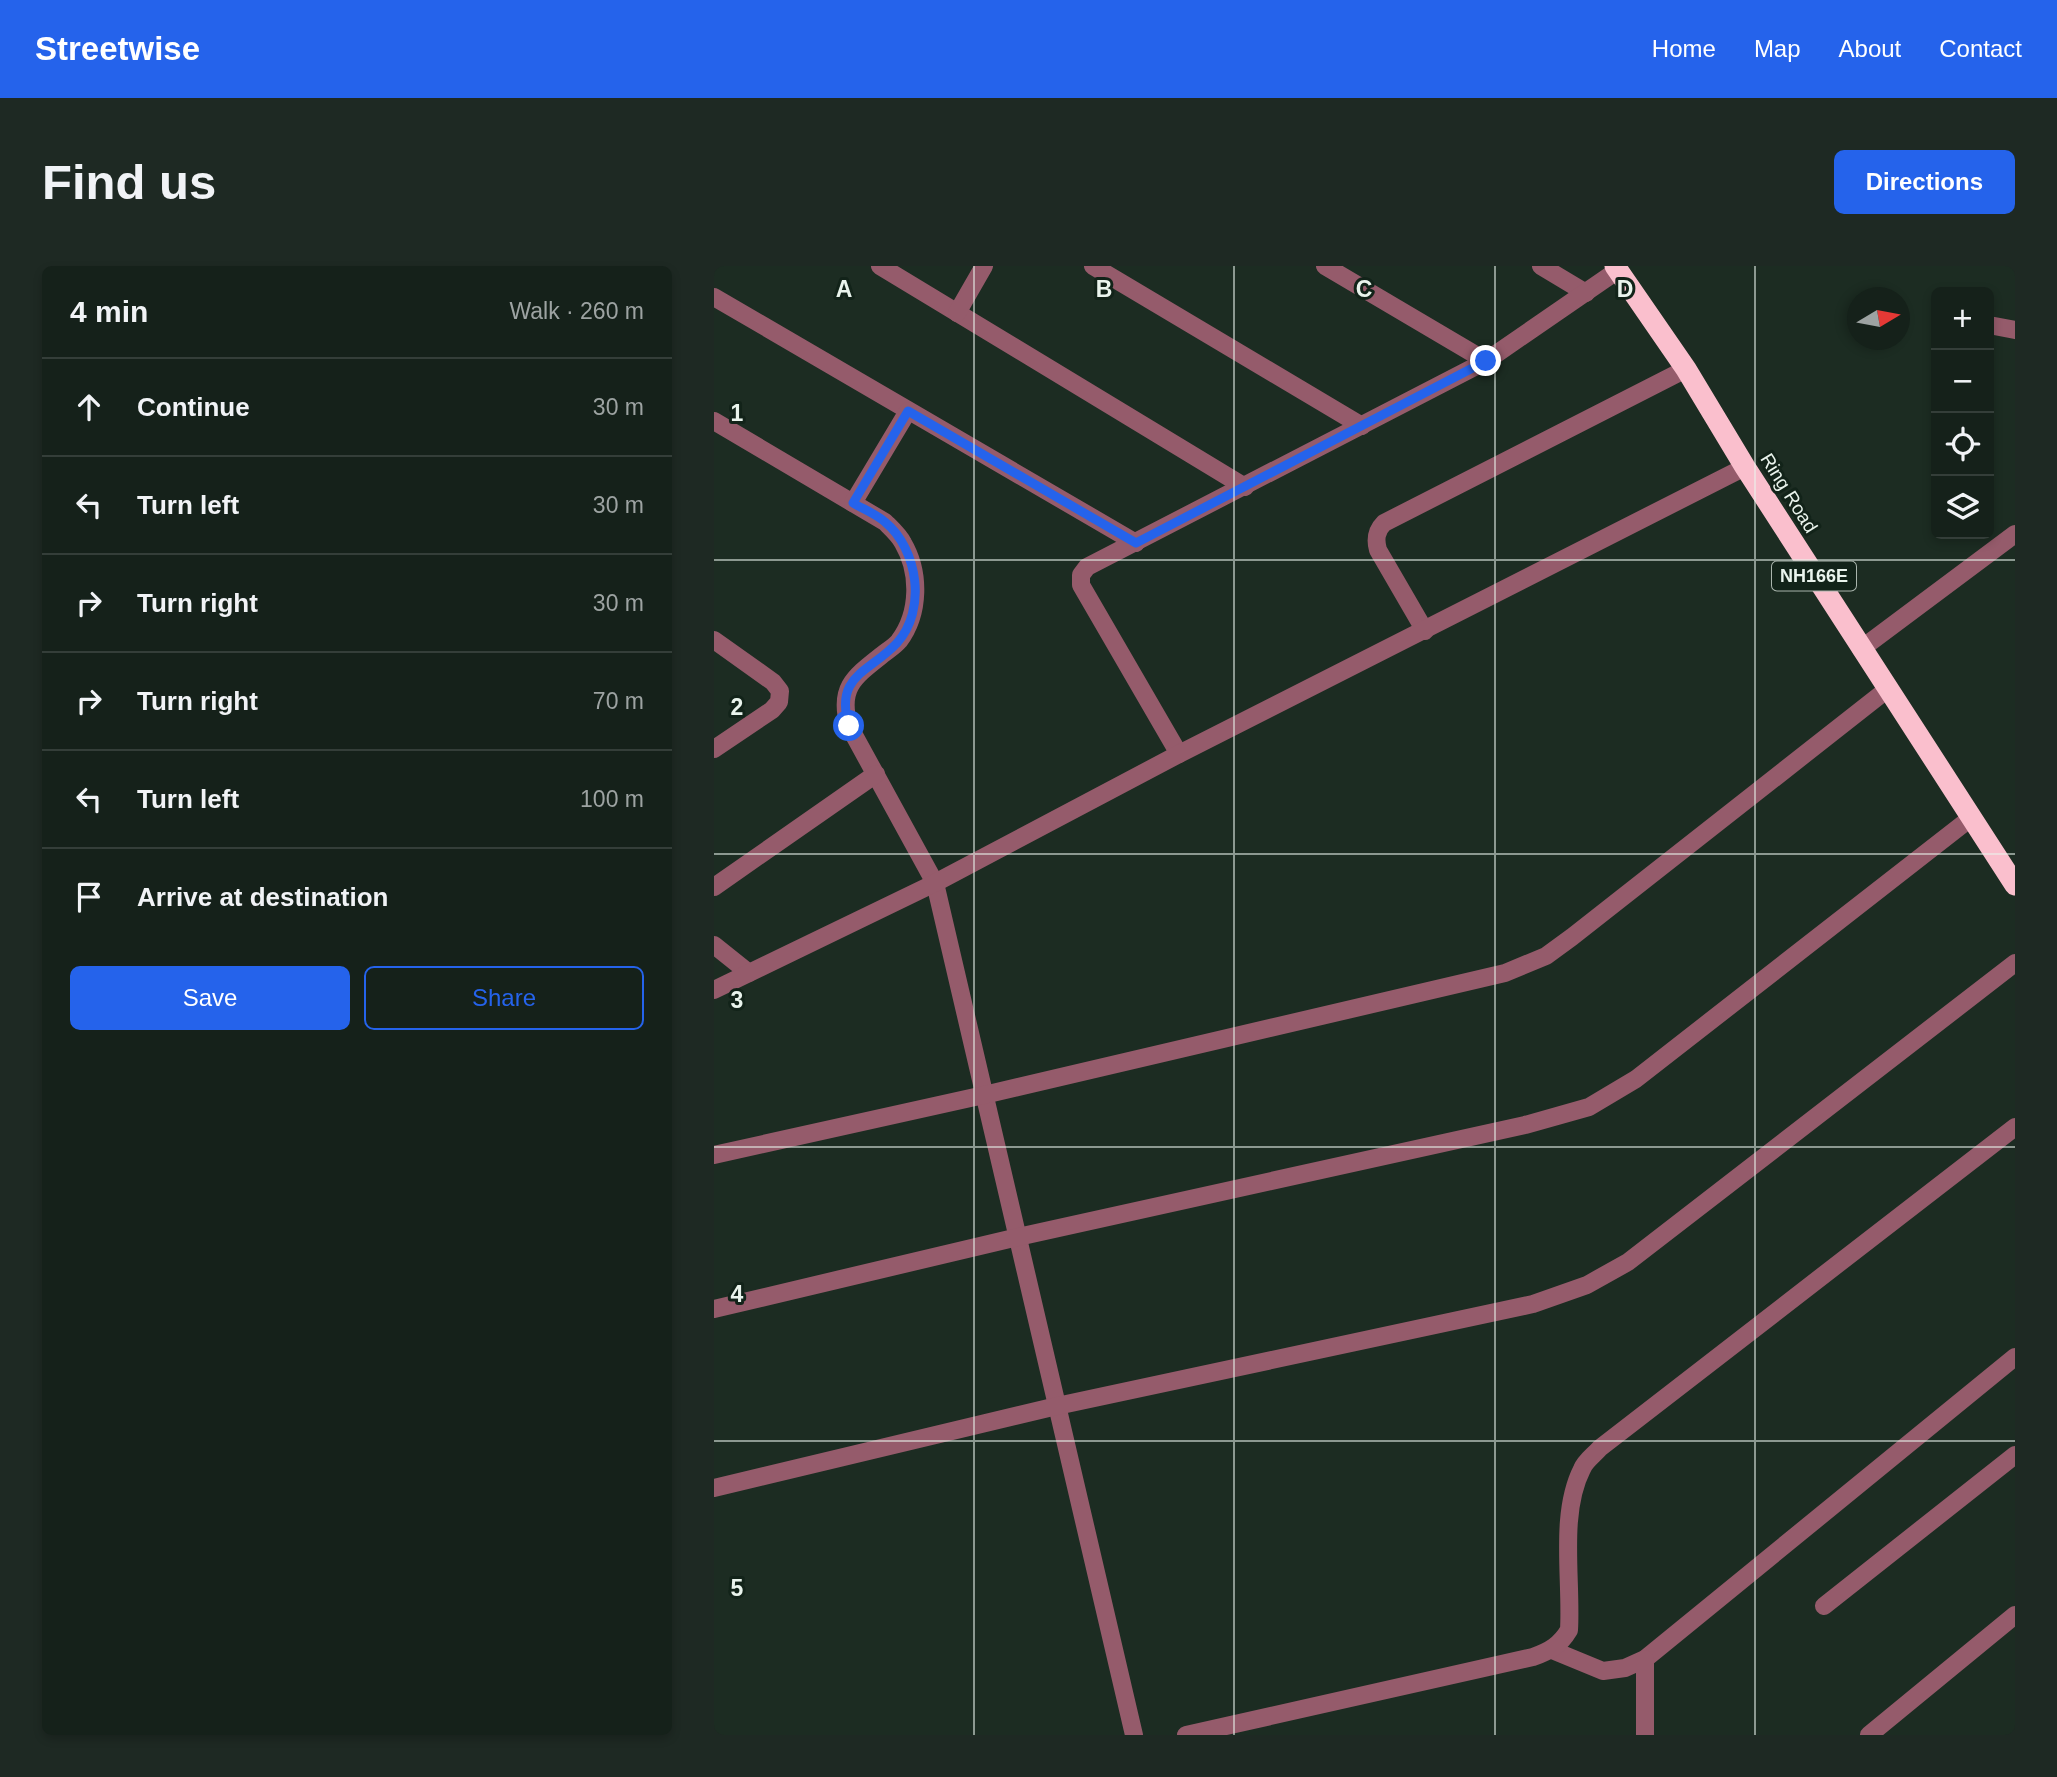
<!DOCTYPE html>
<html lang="en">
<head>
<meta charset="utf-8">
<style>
	body { margin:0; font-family:Helvetica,sans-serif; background:#1e2923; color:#f1f3f6 }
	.controls { position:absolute; right:21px; top:21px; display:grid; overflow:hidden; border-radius:10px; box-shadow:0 4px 10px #0003 }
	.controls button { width:63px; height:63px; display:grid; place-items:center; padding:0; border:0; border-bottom:2px solid #343e39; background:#15211a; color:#f1f3f6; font:35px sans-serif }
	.compass { position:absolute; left:1133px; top:21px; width:63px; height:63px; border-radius:50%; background:#15211a; box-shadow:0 4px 10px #0003; rotate:80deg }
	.stop { position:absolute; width:21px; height:21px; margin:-16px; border:5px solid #2563eb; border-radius:50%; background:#fff }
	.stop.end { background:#2563eb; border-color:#fff; box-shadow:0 2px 7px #0008 }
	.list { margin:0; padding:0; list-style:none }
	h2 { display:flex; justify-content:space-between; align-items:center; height:91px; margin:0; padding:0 28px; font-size:30px }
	h2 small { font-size:23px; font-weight:400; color:#9da3a2 }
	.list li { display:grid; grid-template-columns:46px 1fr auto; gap:21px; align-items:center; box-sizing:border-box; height:98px; padding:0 28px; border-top:2px solid #343e39 }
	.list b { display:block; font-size:26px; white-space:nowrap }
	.list em { font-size:23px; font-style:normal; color:#9da3a2 }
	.actions { display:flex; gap:14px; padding:21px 28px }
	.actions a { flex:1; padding:16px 0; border:2px solid #2563eb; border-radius:10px; text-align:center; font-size:24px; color:#2563eb }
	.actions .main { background:#2563eb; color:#fff }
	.icon { flex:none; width:38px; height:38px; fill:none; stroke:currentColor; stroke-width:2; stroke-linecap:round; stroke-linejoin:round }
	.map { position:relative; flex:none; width:1301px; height:1469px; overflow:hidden; border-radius:10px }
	header { display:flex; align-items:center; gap:42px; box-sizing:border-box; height:98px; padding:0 35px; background:#2563eb; color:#fff }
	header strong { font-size:33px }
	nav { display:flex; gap:38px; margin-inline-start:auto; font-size:24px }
	.intro { display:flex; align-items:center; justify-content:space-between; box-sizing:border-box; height:168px; padding:0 42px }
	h1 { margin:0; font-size:49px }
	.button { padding:18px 32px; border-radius:10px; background:#2563eb; color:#fff; font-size:24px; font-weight:700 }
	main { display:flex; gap:42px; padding:0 42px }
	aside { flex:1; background:#15211a; border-radius:10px; box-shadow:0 4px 10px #0003 }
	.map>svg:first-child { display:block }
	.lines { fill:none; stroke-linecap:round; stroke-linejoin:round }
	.minor { stroke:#955b6b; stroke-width:18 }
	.highway { stroke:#fabfcd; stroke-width:21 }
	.route { stroke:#2563eb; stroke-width:9 }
	.grid { fill:none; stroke:#eaf4ed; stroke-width:2; stroke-opacity:0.55 }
	.labels { text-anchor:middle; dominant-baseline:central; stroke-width:6; stroke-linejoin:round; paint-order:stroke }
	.shield { fill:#122319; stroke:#a9b5ad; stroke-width:2 }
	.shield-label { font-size:18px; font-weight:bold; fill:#eaf4ed }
	.street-label { font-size:19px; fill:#eaf4ed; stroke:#122319 }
	.grid-label { font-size:23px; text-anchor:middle; font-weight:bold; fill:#eaf4ed; stroke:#122319; stroke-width:6; stroke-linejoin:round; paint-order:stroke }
</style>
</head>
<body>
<header>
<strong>Streetwise</strong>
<nav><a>Home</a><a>Map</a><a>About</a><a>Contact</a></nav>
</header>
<div class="intro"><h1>Find us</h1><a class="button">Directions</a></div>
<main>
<aside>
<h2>4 min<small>Walk · 260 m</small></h2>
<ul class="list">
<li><svg class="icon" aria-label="ahead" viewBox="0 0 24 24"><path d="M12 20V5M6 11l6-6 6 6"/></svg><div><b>Continue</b></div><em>30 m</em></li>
<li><svg class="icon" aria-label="left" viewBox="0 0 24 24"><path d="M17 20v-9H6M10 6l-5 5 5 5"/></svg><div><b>Turn left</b></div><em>30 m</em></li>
<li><svg class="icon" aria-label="right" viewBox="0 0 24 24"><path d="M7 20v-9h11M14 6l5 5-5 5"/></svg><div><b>Turn right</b></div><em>30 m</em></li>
<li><svg class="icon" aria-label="right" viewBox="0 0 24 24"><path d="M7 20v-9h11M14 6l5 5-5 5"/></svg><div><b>Turn right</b></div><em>70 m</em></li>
<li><svg class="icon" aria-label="left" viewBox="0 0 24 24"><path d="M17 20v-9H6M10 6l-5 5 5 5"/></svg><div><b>Turn left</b></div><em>100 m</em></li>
<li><svg class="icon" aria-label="arrive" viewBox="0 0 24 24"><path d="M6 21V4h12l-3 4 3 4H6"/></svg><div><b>Arrive at destination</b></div></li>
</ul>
<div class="actions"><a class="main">Save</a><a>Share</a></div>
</aside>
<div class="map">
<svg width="1301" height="1469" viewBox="0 0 1301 1469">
	<rect width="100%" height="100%" fill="#1c2c22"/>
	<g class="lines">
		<g class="minor">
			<path d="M166 0 531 221"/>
			<path d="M379 0 648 160"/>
			<path d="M611 0 772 95"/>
			<path d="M827 0 872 27"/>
			<path d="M0 31 422 277"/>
			<path d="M243 47 270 0"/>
			<path d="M1275 59 1301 64"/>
			<path d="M0 155 171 256C177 262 185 269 189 277 206 306 206 347 185 375 181 380 173 385 168 389 140 411 124 422 135 460L221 617 420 1469"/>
			<path d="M139 237 194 145"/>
			<path d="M711 365 664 284C661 273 662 265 670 257L972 103"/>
			<path d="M0 374 59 416 66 425 65 436 58 444 0 483"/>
			<path d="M1147 383 1301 268"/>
			<path d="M465 488 367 319V309L373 301 772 95 904 4"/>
			<path d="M0 621 162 508"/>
			<path d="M0 679 35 707"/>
			<path d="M0 724 221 617 465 488 1031 201"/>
			<path d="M0 889 270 829 791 707 832 690 858 671 1175 422"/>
			<path d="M0 1043 304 971 811 859 875 841 922 813 1258 551"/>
			<path d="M0 1222 343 1140 819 1038 873 1019 914 996 1301 697"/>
			<path d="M1110 1340 1301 1189"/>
			<path d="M838 1384 889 1405 911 1402 931 1393 1301 1091"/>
			<path d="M472 1469 819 1391C836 1385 846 1379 855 1364 858 1314 845 1248 868 1203 871 1195 880 1189 886 1182L1301 861"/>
			<path d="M931 1469V1393"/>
			<path d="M1155 1469 1301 1349"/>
		</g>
		<path class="highway" d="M901 0 972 103 1031 201 1301 619"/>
	</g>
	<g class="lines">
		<path class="route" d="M135 460C120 409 155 407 183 377 213 344 204 283 171 256 162 248 149 243 139 237L194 145 422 277 772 95"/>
	</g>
	<path class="grid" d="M260 0V1469M520 0V1469M781 0V1469M1041 0V1469M0 294H1301M0 588H1301M0 881H1301M0 1175H1301"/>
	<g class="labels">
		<rect class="shield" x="1058" y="295.5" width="84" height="29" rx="5"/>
		<g class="shield-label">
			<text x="1100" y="310">NH166E</text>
		</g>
		<g class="street-label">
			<text transform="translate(1075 227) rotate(58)">Ring Road</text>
		</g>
	</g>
	<g class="grid-label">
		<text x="130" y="31">A</text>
		<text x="390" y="31">B</text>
		<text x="650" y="31">C</text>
		<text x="911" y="31">D</text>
		<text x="23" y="155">1</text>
		<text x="23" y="449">2</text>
		<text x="23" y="742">3</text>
		<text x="23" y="1036">4</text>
		<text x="23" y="1330">5</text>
	</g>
</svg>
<div class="controls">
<button>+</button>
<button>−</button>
<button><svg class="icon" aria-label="locate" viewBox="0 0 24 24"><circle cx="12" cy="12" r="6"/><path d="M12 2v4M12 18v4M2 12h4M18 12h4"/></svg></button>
<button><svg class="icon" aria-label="layers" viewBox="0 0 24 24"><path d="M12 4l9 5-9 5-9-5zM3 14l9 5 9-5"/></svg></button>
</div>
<svg class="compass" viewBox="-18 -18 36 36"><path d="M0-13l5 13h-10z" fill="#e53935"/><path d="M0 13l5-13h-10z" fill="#9da3a2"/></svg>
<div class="stop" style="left:135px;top:460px"></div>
<div class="stop end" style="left:772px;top:95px"></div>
</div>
</main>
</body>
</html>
